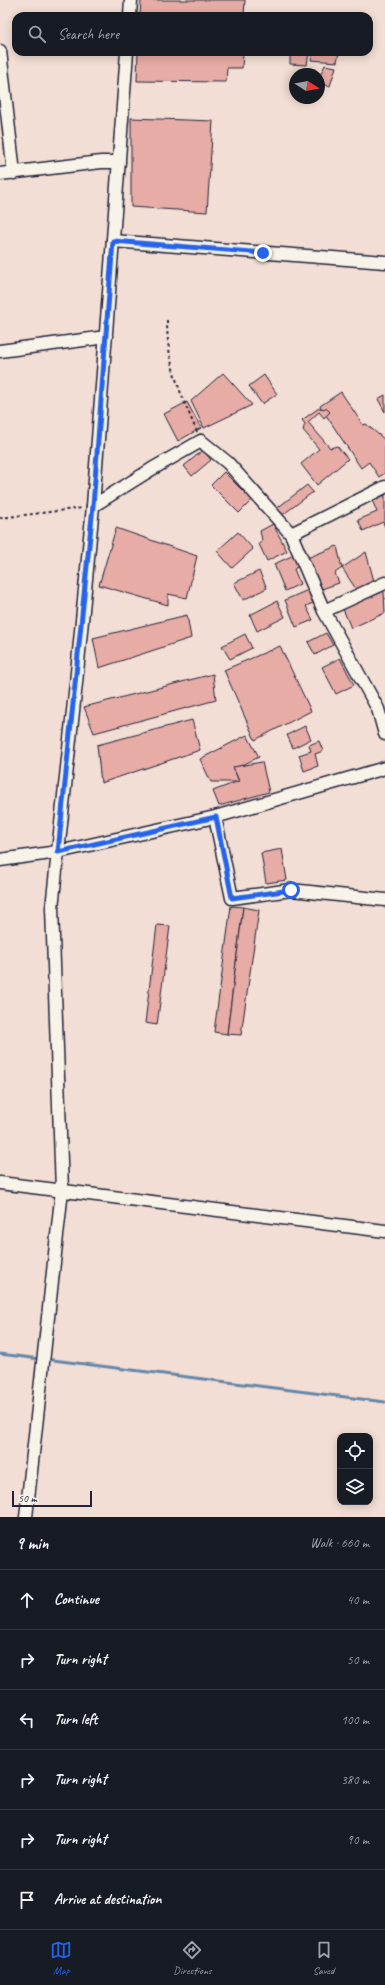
<!DOCTYPE html>
<html lang="en">
<head>
<meta charset="utf-8">
<style>
	body { margin:0; font-family:Caveat,sans-serif; background:#20242c; color:#f1f3f6 }
	.controls { position:absolute; right:12px; bottom:12px; display:grid; overflow:hidden; border-radius:8px; box-shadow:0 2px 10px #0003 }
	.controls button { width:36px; height:36px; display:grid; place-items:center; padding:0; border:0; border-bottom:1px solid #363941; background:#171b24; color:#f1f3f6; font:20px sans-serif }
	.compass { position:absolute; left:289px; top:68px; width:36px; height:36px; border-radius:50%; background:#171b24; box-shadow:0 2px 10px #0003; rotate:101deg }
	.scale { position:absolute; left:12px; bottom:10px; width:80px; box-sizing:border-box; padding-left:4px; border:2px solid #22223b; border-top:0; font-size:11px; line-height:14px; white-space:nowrap; color:#22223b; -webkit-text-stroke:3px #f7f3e8; paint-order:stroke }
	.stop { position:absolute; width:12px; height:12px; margin:-9px; border:3px solid #2563eb; border-radius:50%; background:#fff }
	.stop.end { background:#2563eb; border-color:#fff; box-shadow:0 1px 4px #0008 }
	.list { margin:0; padding:0; list-style:none }
	h2 { display:flex; justify-content:space-between; align-items:center; height:52px; margin:0; padding:0 16px; font-size:17px }
	h2 small { font-size:13px; font-weight:400; color:#9ea1a6 }
	.list li { display:grid; grid-template-columns:26px 1fr auto; gap:12px; align-items:center; box-sizing:border-box; height:60px; padding:0 16px; border-top:1px solid #363941 }
	.list b { display:block; font-size:15px; white-space:nowrap }
	.list em { font-size:13px; font-style:normal; color:#9ea1a6 }
	.icon { flex:none; width:22px; height:22px; fill:none; stroke:currentColor; stroke-width:2; stroke-linecap:round; stroke-linejoin:round }
	.map { position:relative; flex:none; width:385px; height:1517px; overflow:hidden }
	.search { position:absolute; background:#171b24; box-shadow:0 2px 10px #0003; left:12px; right:12px; top:12px; height:44px; display:flex; align-items:center; gap:10px; box-sizing:border-box; padding:0 14px; border-radius:12px; color:#9ea1a6; font-size:15px }
	.sheet { height:412px; background:#171b24 }
	nav { display:flex; justify-content:space-around; align-items:center; box-sizing:border-box; height:56px; border-top:1px solid #363941; background:#171b24; font-size:11px; color:#9ea1a6 }
	nav a { display:grid; justify-items:center; gap:2px }
	nav .on { color:#2563eb }
	.map>svg:first-child { display:block }
	.lines { fill:none; stroke-linecap:round; stroke-linejoin:round }
	.stream { stroke:#6586a8; stroke-width:3 }
	.building { fill:#e7aca5; stroke:#22223b }
	.minor-casing { stroke:#22223b; stroke-width:15 }
	.path { stroke:#22223b; stroke-width:2; stroke-dasharray:3 3; stroke-linecap:butt }
	.minor { stroke:#f7f3e8; stroke-width:12 }
	.route { stroke:#2563eb; stroke-width:5 }
</style>
</head>
<body>
<div class="map">
<svg width="385" height="1517" viewBox="0 0 385 1517">
	<rect width="100%" height="100%" fill="#f2ded4"/>
	<filter id="ink" filterUnits="userSpaceOnUse"><feTurbulence type="fractalNoise" baseFrequency=".025" numOctaves="2"/><feDisplacementMap in="SourceGraphic" scale="8" xChannelSelector="R" yChannelSelector="G"/><feConvolveMatrix kernelMatrix="1 2 1 2 8 2 1 2 1" color-interpolation-filters="sRGB"/></filter>
	<g filter="url(#ink)">
		<g class="lines">
			<g class="stream">
				<path d="M0 1354 40 1359"/>
				<path d="M45 1359 385 1402"/>
			</g>
		</g>
		<g class="building">
			<path d="M141 0H245L244 16H140Z"/>
			<path d="M138 52H243L242 68H227L226 82 137 81Z"/>
			<path d="M290 52H309L307 65 290 64Z"/>
			<path d="M313 52H339L337 62 311 60Z"/>
			<path d="M325 65 336 67 330 86 319 84V77Z"/>
			<path d="M131 118 213 121 207 212 131 207Z"/>
			<path d="M223 373 252 405 204 428 191 401Z"/>
			<path d="M264 375 277 394 262 404 249 386Z"/>
			<path d="M341 392 363 425 366 424 385 440V473L379 477 369 462 361 468 320 406Z"/>
			<path d="M385 395V412L378 399Z"/>
			<path d="M187 402 201 428 178 441 164 414Z"/>
			<path d="M319 408 327 409 330 412 324 418 319 412 308 422 330 448 337 446 348 459 317 485 301 464 319 449 303 430 305 424 302 420Z"/>
			<path d="M203 450 211 460 192 476 184 466Z"/>
			<path d="M224 472 252 500 239 513 211 485Z"/>
			<path d="M307 485 313 492 281 516 276 509Z"/>
			<path d="M385 495V527L383 522 363 531 358 520 377 512 372 500Z"/>
			<path d="M273 524 287 551 267 561 259 544 262 540 260 531Z"/>
			<path d="M116 528 197 556 187 598 168 594V605L99 585Z"/>
			<path d="M238 532 253 549 232 568 217 551Z"/>
			<path d="M337 546 342 568 335 573 339 583 319 590 307 558Z"/>
			<path d="M366 552 374 581 358 592 342 568Z"/>
			<path d="M294 555 299 566 294 569 300 584 285 591 274 564Z"/>
			<path d="M259 571 267 588 243 600 234 583Z"/>
			<path d="M308 590 313 603 306 606 313 620 296 627 285 600Z"/>
			<path d="M384 591 385 613 351 628 343 609Z"/>
			<path d="M277 601 285 617 257 631 250 615Z"/>
			<path d="M187 615 191 638 99 668 93 638Z"/>
			<path d="M326 633 333 645 315 655 308 642Z"/>
			<path d="M245 634 252 648 230 659 222 646Z"/>
			<path d="M280 646 311 711 255 740 224 670Z"/>
			<path d="M340 658 354 685 336 694 322 667Z"/>
			<path d="M213 674 216 700 94 733 84 707Z"/>
			<path d="M192 720 200 750 101 783 97 745Z"/>
			<path d="M305 726 311 739 293 748 287 735Z"/>
			<path d="M247 735 259 757 234 769 239 782H211L200 759Z"/>
			<path d="M319 741 323 751 315 754 318 766 304 771 299 755 311 751 309 745Z"/>
			<path d="M262 762 269 792 219 806 213 791 239 781 233 767Z"/>
			<path d="M282 849 287 880 266 883 261 853Z"/>
			<path d="M231 906 243 907 227 1034 214 1032Z"/>
			<path d="M243 907 259 910 241 1035 227 1034Z"/>
			<path d="M157 925 170 926 157 1025 145 1023Z"/>
		</g>
		<g class="lines">
			<g class="minor-casing">
				<g id="minor">
					<path d="M130 16 131 0"/>
					<path d="M0 51 14 173"/>
					<path d="M0 174 101 162H119"/>
					<path d="M113 241 385 262"/>
					<path d="M0 351 106 337"/>
					<path d="M93 506 152 469 201 441 228 463 291 534 324 611 385 583"/>
					<path d="M291 534 385 487"/>
					<path d="M324 611 378 709 385 734"/>
					<path d="M215 817 232 898 291 890 385 900"/>
					<path d="M0 860 58 852 215 817 385 768"/>
					<path d="M0 1183 385 1231"/>
					<path d="M26 1517 62 1190 52 908 76 683 93 506 127 52"/>
				</g>
			</g>
			<g class="path">
				<path d="M167 320C167 365 180 392 197 432"/>
				<path d="M0 518 82 508"/>
			</g>
			<use href="#minor" class="minor"/>
		</g>
	</g>
	<g class="lines" filter="url(#ink)">
		<path class="route" d="M263 253 113 241 93 506 58 852 216 817 232 898 291 890"/>
	</g>
</svg>
<div class="controls">
<button><svg class="icon" aria-label="locate" viewBox="0 0 24 24"><circle cx="12" cy="12" r="6"/><path d="M12 2v4M12 18v4M2 12h4M18 12h4"/></svg></button>
<button><svg class="icon" aria-label="layers" viewBox="0 0 24 24"><path d="M12 4l9 5-9 5-9-5zM3 14l9 5 9-5"/></svg></button>
</div>
<svg class="compass" viewBox="-18 -18 36 36"><path d="M0-13l5 13h-10z" fill="#e53935"/><path d="M0 13l5-13h-10z" fill="#9ea1a6"/></svg>
<div class="scale">50 m</div>
<div class="stop" style="left:291px;top:890px"></div>
<div class="stop end" style="left:263px;top:253px"></div>
<div class="search"><svg class="icon" aria-label="search" viewBox="0 0 24 24"><circle cx="10" cy="10" r="6"/><path d="M15 15l6 6"/></svg>Search here</div>
</div>
<section class="sheet">
<h2>9 min<small>Walk · 660 m</small></h2>
<ul class="list">
<li><svg class="icon" aria-label="ahead" viewBox="0 0 24 24"><path d="M12 20V5M6 11l6-6 6 6"/></svg><div><b>Continue</b></div><em>40 m</em></li>
<li><svg class="icon" aria-label="right" viewBox="0 0 24 24"><path d="M7 20v-9h11M14 6l5 5-5 5"/></svg><div><b>Turn right</b></div><em>50 m</em></li>
<li><svg class="icon" aria-label="left" viewBox="0 0 24 24"><path d="M17 20v-9H6M10 6l-5 5 5 5"/></svg><div><b>Turn left</b></div><em>100 m</em></li>
<li><svg class="icon" aria-label="right" viewBox="0 0 24 24"><path d="M7 20v-9h11M14 6l5 5-5 5"/></svg><div><b>Turn right</b></div><em>380 m</em></li>
<li><svg class="icon" aria-label="right" viewBox="0 0 24 24"><path d="M7 20v-9h11M14 6l5 5-5 5"/></svg><div><b>Turn right</b></div><em>90 m</em></li>
<li><svg class="icon" aria-label="arrive" viewBox="0 0 24 24"><path d="M6 21V4h12l-3 4 3 4H6"/></svg><div><b>Arrive at destination</b></div></li>
</ul>
</section>
<nav>
<a class="on"><svg class="icon" aria-label="map" viewBox="0 0 24 24"><path d="M3 6l6-2 6 2 6-2v14l-6 2-6-2-6 2zM9 4v14M15 6v14"/></svg>Map</a>
<a><svg class="icon" aria-label="directions" viewBox="0 0 24 24"><path d="M12 3l9 9-9 9-9-9zM9 14v-3h6M13 9l2 2-2 2"/></svg>Directions</a>
<a><svg class="icon" aria-label="saved" viewBox="0 0 24 24"><path d="M7 4h10v16l-5-4-5 4z"/></svg>Saved</a>
</nav>
</body>
</html>
